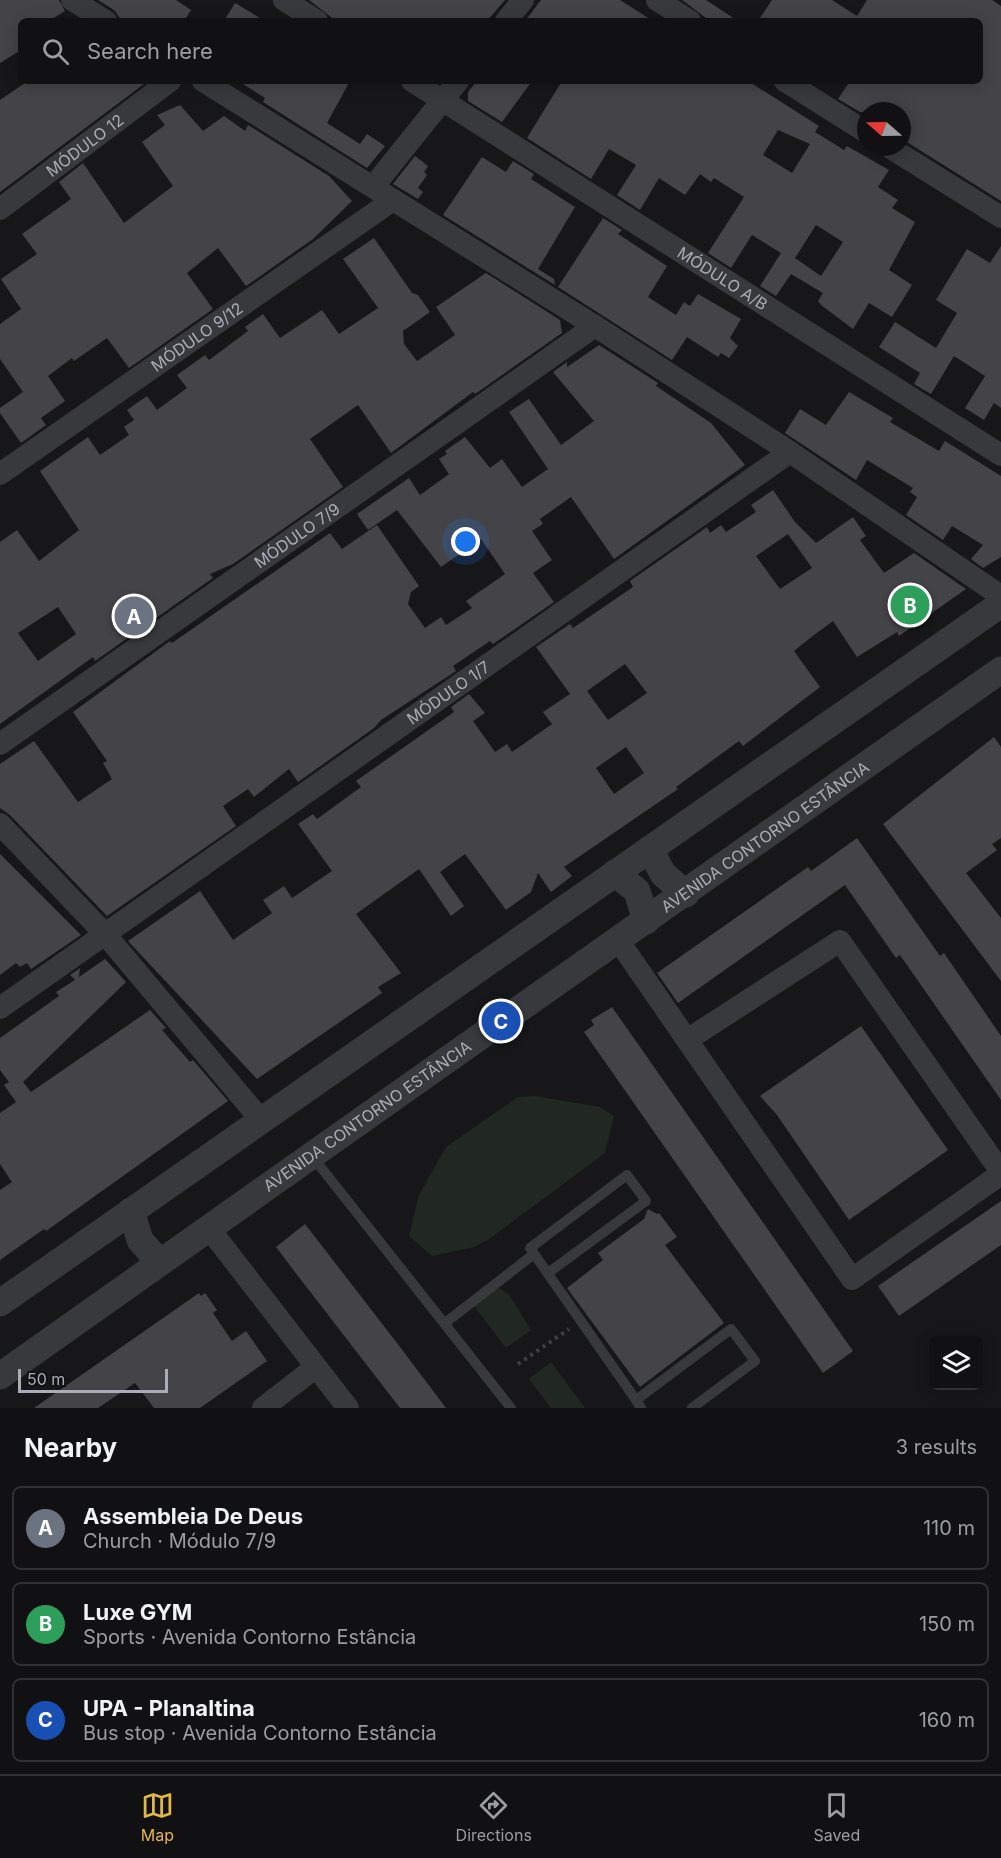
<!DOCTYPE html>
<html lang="en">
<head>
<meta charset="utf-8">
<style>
	body { margin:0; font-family:Inter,sans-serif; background:#1e1f21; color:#f1f3f6 }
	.controls { position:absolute; right:18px; bottom:18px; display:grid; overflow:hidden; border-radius:9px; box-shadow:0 3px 15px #0003 }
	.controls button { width:54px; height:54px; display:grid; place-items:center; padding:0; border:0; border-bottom:2px solid #303133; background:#111113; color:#f1f3f6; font:30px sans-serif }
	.compass { position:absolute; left:857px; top:102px; width:54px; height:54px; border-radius:50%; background:#111113; box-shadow:0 3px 15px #0003; rotate:290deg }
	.scale { position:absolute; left:18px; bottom:15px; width:150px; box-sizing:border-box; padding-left:6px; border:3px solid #aaadb7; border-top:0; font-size:16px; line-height:21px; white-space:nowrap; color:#aaadb7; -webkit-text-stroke:4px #121214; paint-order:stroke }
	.you { position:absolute; left:466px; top:542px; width:21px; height:21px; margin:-15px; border:4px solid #fff; border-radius:50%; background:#1a73e8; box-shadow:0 0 0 9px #1a73e833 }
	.badge { display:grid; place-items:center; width:39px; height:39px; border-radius:50%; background:#e3b744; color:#fff; font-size:20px; font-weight:700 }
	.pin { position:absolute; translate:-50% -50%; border:3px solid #fff; box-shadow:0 2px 6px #0006 }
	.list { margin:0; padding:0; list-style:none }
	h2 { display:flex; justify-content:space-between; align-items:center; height:78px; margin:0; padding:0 24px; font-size:26px }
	h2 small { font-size:20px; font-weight:400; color:#9c9da0 }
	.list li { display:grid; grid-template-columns:39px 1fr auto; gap:18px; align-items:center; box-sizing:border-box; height:84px; margin:0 12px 12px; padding:0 12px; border:2px solid #303133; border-radius:9px }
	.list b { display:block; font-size:22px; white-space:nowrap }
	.list p { margin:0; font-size:20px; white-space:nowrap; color:#9c9da0 }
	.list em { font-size:20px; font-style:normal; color:#9c9da0 }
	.icon { flex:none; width:33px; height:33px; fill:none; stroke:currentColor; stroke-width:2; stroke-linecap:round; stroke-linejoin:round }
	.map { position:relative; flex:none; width:1001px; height:1408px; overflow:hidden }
	.search { position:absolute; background:#111113; box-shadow:0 3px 15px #0003; left:18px; right:18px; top:18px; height:66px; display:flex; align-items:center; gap:15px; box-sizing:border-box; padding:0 21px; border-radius:9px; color:#9c9da0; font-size:22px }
	.sheet { height:366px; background:#111113 }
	nav { display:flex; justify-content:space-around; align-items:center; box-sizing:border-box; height:84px; border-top:2px solid #303133; background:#111113; font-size:16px; color:#9c9da0 }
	nav a { display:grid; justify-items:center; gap:3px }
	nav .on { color:#e3b744 }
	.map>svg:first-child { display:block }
	.green { fill:#212822 }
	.building { fill:#444448; fill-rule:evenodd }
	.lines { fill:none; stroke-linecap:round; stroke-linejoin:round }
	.path { stroke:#3e4044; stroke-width:4; stroke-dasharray:3 4.5; stroke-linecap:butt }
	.service { stroke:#38393d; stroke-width:10 }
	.minor { stroke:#38393d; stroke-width:22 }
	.tertiary { stroke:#38393d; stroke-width:27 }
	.labels { text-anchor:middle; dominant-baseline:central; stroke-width:4.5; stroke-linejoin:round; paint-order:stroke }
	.street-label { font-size:16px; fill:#aaadb7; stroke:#121214 }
</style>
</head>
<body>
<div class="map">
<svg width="1001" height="1408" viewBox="0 0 1001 1408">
	<rect width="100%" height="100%" fill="#171719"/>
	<g class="green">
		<path d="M535 1096 600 1107 614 1116 605 1153 489 1239 474 1247 432 1256 409 1236 419 1195 446 1147 518 1097Z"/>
		<path d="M495 1286 508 1293 531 1330 506 1348 474 1306Z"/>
		<path d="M551 1362 585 1408H551L529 1379Z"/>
	</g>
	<g class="building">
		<path d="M0 0H59L65 11 49 21H21V50L0 63Z"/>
		<path d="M98 0H176L191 10 184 21H122L114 10Z"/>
		<path d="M309 0H505L487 21H336Z"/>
		<path d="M541 0H620L653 21H525Z"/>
		<path d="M682 0H706L738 21H710Z"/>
		<path d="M772 0H832L857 16 867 0H992L1001 6V201L902 139V111L860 112 838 99 850 81H980V21H758Z"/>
		<path d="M235 3 265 21H224Z"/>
		<path d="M28 81H148L0 192V100Z"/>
		<path d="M238 81H350L327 123 360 144 367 134 385 146 367 168 263 102 265 98Z"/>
		<path d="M477 81H532L502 122 468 101V92Z"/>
		<path d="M562 81H748L819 126 815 132 844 150 847 146 889 170 878 187 898 200 892 208 915 222 889 270 912 285 892 317 869 303 853 329 821 305 818 301 823 293 791 274 776 296 760 286 781 253 752 235 731 268 708 253 744 197 714 178 711 182 700 174 685 195 659 178 640 210 617 195 636 165 609 149 591 179 527 138ZM778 130 810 144 792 173 763 155ZM816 225 843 242 821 276 795 258Z"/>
		<path d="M180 105 203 131 224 116 245 131 248 125 329 176 352 201 313 239 246 286 218 248 187 273 213 309 129 368 107 338 74 361 72 358 48 376 65 401 41 418 46 425 21 443 0 413V408L23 392 0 359V324L21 309 1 279 37 254 22 234 71 199 59 182 83 163 124 223 173 186 142 142 165 125 157 115Z"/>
		<path d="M415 156 428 166 424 172 427 175 418 188 423 192 418 199 393 184Z"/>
		<path d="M482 157 506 172 513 161 534 174 531 179 575 207 538 269 554 279 555 285 443 215Z"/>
		<path d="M603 218 622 230 618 234 667 266 648 297 676 315 684 302 690 306 698 294 741 319 730 338 738 346 729 358 721 353 718 357 687 337 672 360 558 287Z"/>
		<path d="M374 238 412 293 418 295 430 312 403 331 404 344 417 361 455 335 436 307 486 273 560 320 562 333 475 394 473 392 391 453 358 405 310 439 343 487 233 564 210 574 213 578 210 580 95 661 93 657 0 724V542L17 530 39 561 79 530 40 471 88 437 100 455 129 435 124 427 134 420 127 410 147 396 157 410 187 388 177 375 205 355 209 360 248 331 245 327 263 314 280 338 322 310 339 334 378 308 343 259ZM58 607 76 634 38 661 18 633Z"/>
		<path d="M1001 246V408L994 403 984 420 965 408 985 376 954 356 931 394 914 384 920 373 879 347 895 322 936 348 957 313 936 300 967 249 990 263Z"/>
		<path d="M599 345 658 383 656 386 711 423 745 465 614 559 571 497 540 519 543 524 532 531 552 560 533 573 554 602 493 644 490 641 453 666 456 671 381 720 374 728 298 782 289 769 254 797 248 789 223 806 236 826 107 916 10 815 0 808V764L34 741 78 802 112 779 103 763 107 761 73 712 170 641 172 643 330 533 342 549 377 525 419 586 411 592 408 604 425 628 441 617 446 625 472 608 466 601 505 574 481 539 441 567 397 510 368 530 357 514 409 478 420 495 449 474 439 459 447 454 445 451 465 437 490 468 502 459 522 487 548 469 509 412 529 399 561 445 594 421 553 372 567 362V367Z"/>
		<path d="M849 392 893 418 890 422 939 451 945 441 1001 476V557L983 568 971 559 983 545 952 526 943 540 906 515 917 497 910 492 913 488 867 460 856 480 785 433 800 409 826 425Z"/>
		<path d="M773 490 795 522 816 543 853 517 866 536 860 540 884 573 914 553 966 589 899 636 897 632 857 657 833 621 814 635 794 651 820 687 743 746 739 741 676 787 678 789 564 867 572 876 551 892 538 873 531 892 506 910 465 854 440 872 464 906 451 916 419 869 356 914 401 973 378 987 382 993 257 1079 128 941 200 891 233 940 272 913 263 900 284 886 292 898 332 871 298 824 313 814 317 819 361 787 356 781 454 712 451 707 469 694 485 713 473 721 495 752 507 744 512 752 552 724 543 712 570 694 536 647 570 624 573 628 633 587 630 581 707 527 710 533 721 525 726 532 756 512 751 505ZM788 534 812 568 780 589 756 556ZM625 664 647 693 608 720 587 691ZM626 747 644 773 614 794 596 768Z"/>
		<path d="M994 737 1001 747V838L992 844 997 850 966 873 1001 918V981L883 824Z"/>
		<path d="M857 838 940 956 944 953 1001 1036V1100L900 955 896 958 845 885 678 1003 657 973 808 867 811 871Z"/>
		<path d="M0 854 81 935 31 969 27 963 20 967 16 963 0 975Z"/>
		<path d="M105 959 126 982 23 1082 31 1092 150 1010 166 1028 162 1030 190 1062 193 1060 228 1101 46 1231 44 1229 0 1260V1190L12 1182 0 1164V1113L16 1102 4 1085 9 1082 0 1070V1038L59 996 56 992 75 980 70 975 80 968 79 977Z"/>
		<path d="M612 1007 853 1351 823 1373 584 1032 594 1025 591 1020Z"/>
		<path d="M861 1026 948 1150 849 1220 777 1115 760 1096Z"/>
		<path d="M1001 1201V1245L899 1316 878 1286Z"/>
		<path d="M648 1209 657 1214 659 1213 677 1237 665 1245 724 1323 640 1387 567 1288 603 1260 598 1253 644 1219Z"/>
		<path d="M305 1224 397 1343 446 1408H400L298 1276 276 1247Z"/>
		<path d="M199 1293 201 1296 205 1293 217 1310 213 1313 232 1341 246 1331 267 1361 200 1408H154L135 1383 98 1408H34Z"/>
	</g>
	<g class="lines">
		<path class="path" d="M518 1364 569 1329"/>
		<g class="service">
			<path d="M312 1156 511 1408"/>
			<path d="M548 1273 646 1201 627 1175 530 1248 636 1400"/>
			<path d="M445 1323 534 1254"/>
			<path d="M641 1408 636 1400 731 1329 755 1361 692 1408"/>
		</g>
		<g class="minor">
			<path d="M72 0 106 21"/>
			<path d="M284 0 317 21"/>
			<path d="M657 0 690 21"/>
			<path d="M506 21 523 0"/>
			<path d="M203 81 595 326 790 452 1001 596"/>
			<path id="s1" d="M412 81 1001 455"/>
			<path d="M785 81 866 132"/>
			<path d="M889 147 1001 217"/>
			<path d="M373 187 458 81"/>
			<path id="s2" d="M0 209 170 81"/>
			<path id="s3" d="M0 474 393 200"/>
			<path id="s4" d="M0 744 595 326"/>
			<path d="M0 824 105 934 261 1120"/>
			<path d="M618 940 852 1279 1001 1174"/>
			<path id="s5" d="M0 1008 790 452"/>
			<path d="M687 1040 840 941 1001 1172"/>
			<path d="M208 1227 348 1408"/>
			<path d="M263 1408 316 1367"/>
		</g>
		<g class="tertiary">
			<path d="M650 849 663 874 686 894"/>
			<path d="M615 873 637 891 646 921"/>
			<path d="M131 1211 140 1240 159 1262"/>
			<path d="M0 1303 1001 604"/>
			<path id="s6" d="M0 1376C332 1138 668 907 1001 670"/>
		</g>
	</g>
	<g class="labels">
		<g class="street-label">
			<text stroke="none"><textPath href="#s2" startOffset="106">MÓDULO 12</textPath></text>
			<text stroke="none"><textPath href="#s1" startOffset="368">MÓDULO A/B</textPath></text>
			<text stroke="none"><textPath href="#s3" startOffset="240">MÓDULO 9/12</textPath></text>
			<text stroke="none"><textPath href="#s4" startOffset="363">MÓDULO 7/9</textPath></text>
			<text stroke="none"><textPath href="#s5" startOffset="548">MÓDULO 1/7</textPath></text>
			<text stroke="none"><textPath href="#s6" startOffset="936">AVENIDA CONTORNO ESTÂNCIA</textPath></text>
			<text stroke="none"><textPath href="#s6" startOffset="450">AVENIDA CONTORNO ESTÂNCIA</textPath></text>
		</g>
	</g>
</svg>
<div class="controls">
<button><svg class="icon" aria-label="layers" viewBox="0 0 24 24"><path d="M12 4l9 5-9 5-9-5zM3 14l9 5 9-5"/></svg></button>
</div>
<svg class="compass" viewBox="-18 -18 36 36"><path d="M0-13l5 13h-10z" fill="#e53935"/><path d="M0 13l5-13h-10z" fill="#9c9da0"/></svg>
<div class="scale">50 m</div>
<div class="you"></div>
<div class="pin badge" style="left:134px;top:616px;background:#6b7280">A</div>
<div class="pin badge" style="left:910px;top:605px;background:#2e9e5b">B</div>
<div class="pin badge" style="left:501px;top:1021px;background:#1a4fb4">C</div>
<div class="search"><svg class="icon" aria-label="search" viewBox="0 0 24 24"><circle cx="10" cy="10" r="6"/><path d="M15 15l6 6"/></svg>Search here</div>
</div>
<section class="sheet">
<h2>Nearby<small>3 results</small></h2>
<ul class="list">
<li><span class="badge" style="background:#6b7280">A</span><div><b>Assembleia De Deus</b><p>Church · Módulo 7/9</p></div><em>110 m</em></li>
<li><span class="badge" style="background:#2e9e5b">B</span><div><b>Luxe GYM</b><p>Sports · Avenida Contorno Estância</p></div><em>150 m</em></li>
<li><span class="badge" style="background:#1a4fb4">C</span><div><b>UPA - Planaltina</b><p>Bus stop · Avenida Contorno Estância</p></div><em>160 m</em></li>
</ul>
</section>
<nav>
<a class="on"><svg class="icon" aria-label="map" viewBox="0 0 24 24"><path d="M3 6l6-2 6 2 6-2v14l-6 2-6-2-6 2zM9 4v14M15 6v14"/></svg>Map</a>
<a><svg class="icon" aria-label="directions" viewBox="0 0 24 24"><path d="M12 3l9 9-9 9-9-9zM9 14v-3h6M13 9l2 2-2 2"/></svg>Directions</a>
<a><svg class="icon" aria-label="saved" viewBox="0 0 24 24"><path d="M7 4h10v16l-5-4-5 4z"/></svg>Saved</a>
</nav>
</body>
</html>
